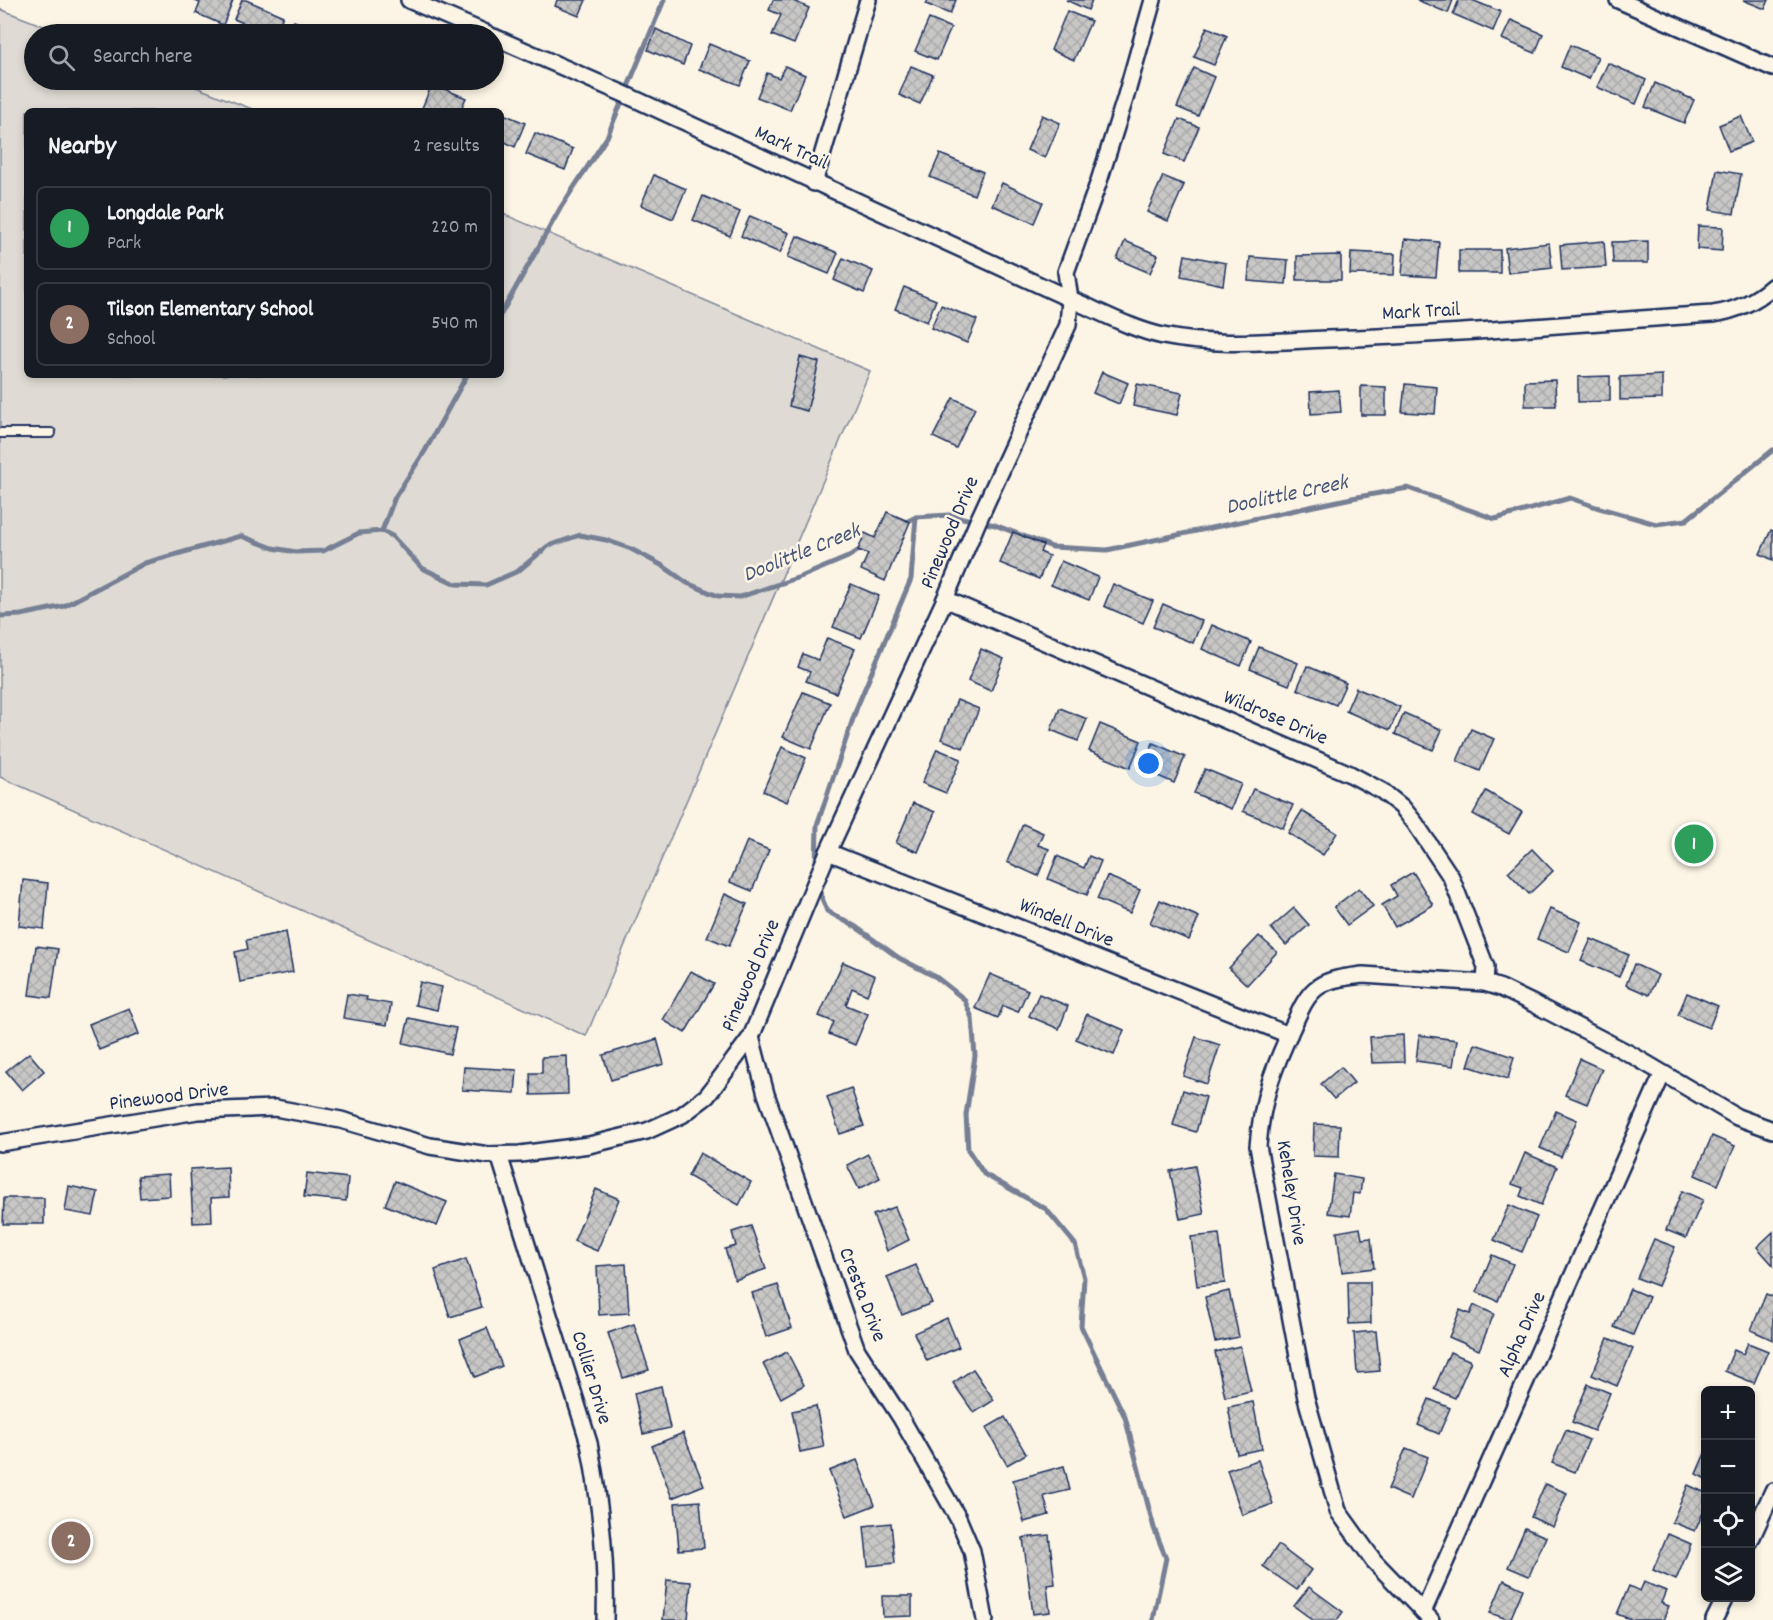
<!DOCTYPE html>
<html lang="en">
<head>
<meta charset="utf-8">
<style>
	body { margin:0; font-family:Dekko,sans-serif; background:#20242c; color:#f1f3f6 }
	.controls { position:absolute; right:18px; bottom:18px; display:grid; overflow:hidden; border-radius:9px; box-shadow:0 3px 9px #0003 }
	.controls button { width:54px; height:54px; display:grid; place-items:center; padding:0; border:0; border-bottom:2px solid #363941; background:#171b24; color:#f1f3f6; font:30px sans-serif }
	.you { position:absolute; left:1149px; top:764px; width:21px; height:21px; margin:-15px; border:4px solid #fff; border-radius:50%; background:#1a73e8; box-shadow:0 0 0 9px #1a73e833 }
	.badge { display:grid; place-items:center; width:39px; height:39px; border-radius:50%; background:#7c3aed; color:#fff; font-size:20px; font-weight:700 }
	.pin { position:absolute; translate:-50% -50%; border:3px solid #fff; box-shadow:0 2px 6px #0006 }
	.list { margin:0; padding:0; list-style:none }
	h2 { display:flex; justify-content:space-between; align-items:center; height:78px; margin:0; padding:0 24px; font-size:26px }
	h2 small { font-size:20px; font-weight:400; color:#9ea1a6 }
	.list li { display:grid; grid-template-columns:39px 1fr auto; gap:18px; align-items:center; box-sizing:border-box; height:84px; margin:0 12px 12px; padding:0 12px; border:2px solid #363941; border-radius:9px }
	.list b { display:block; font-size:22px; white-space:nowrap }
	.list p { margin:0; font-size:20px; white-space:nowrap; color:#9ea1a6 }
	.list em { font-size:20px; font-style:normal; color:#9ea1a6 }
	.icon { flex:none; width:33px; height:33px; fill:none; stroke:currentColor; stroke-width:2; stroke-linecap:round; stroke-linejoin:round }
	.map { position:relative; flex:none; width:1773px; height:1620px; overflow:hidden }
	.search { position:absolute; background:#171b24; box-shadow:0 3px 9px #0003; left:24px; top:24px; width:480px; height:66px; display:flex; align-items:center; gap:15px; box-sizing:border-box; padding:0 21px; border-radius:33px; color:#9ea1a6; font-size:22px }
	.panel { position:absolute; background:#171b24; box-shadow:0 3px 9px #0003; left:24px; top:108px; width:480px; height:270px; border-radius:9px }
	.map>svg:first-child { display:block }
	.green { fill:#dfdbd4; stroke:#7d8599; stroke-width:1.5 }
	.lines { fill:none; stroke-linecap:round; stroke-linejoin:round }
	.stream { stroke:#767f94; stroke-width:5 }
	.building { fill:url(#building-cross-hatch); stroke:#1b2f5e; stroke-width:1.5 }
	.lane-casing { stroke:#1b2f5e; stroke-width:12 }
	.street-casing { stroke:#1b2f5e; stroke-width:20 }
	.lane { stroke:#fcf5e5; stroke-width:8 }
	.street { stroke:#fcf5e5; stroke-width:15 }
	.labels { text-anchor:middle; dominant-baseline:central; stroke-width:5; stroke-linejoin:round; paint-order:stroke }
	.street-label { font-size:21px; fill:#1b2f5e; stroke:#fcf5e5 }
	.water-label { font-size:22px; font-style:italic; fill:#485779; stroke:#fcf5e5 }
</style>
</head>
<body>
<div class="map">
<svg width="1773" height="1620" viewBox="0 0 1773 1620">
	<defs>
		<pattern id="building-cross-hatch" width="8" height="8" patternUnits="userSpaceOnUse" patternTransform="scale(1.5)"><rect width="8" height="8" fill="#c8c7c6"/><path d="M0 0l8 8M0 8l8-8" fill="none" stroke="#ababac"/></pattern>
	</defs>
	<rect width="100%" height="100%" fill="#fcf5e5"/>
	<filter id="ink" filterUnits="userSpaceOnUse"><feTurbulence type="fractalNoise" baseFrequency=".0167" numOctaves="2"/><feDisplacementMap in="SourceGraphic" scale="12" xChannelSelector="R" yChannelSelector="G"/><feConvolveMatrix kernelMatrix="1 2 1 2 8 2 1 2 1" color-interpolation-filters="sRGB"/></filter>
	<g filter="url(#ink)">
		<path class="green" d="M0 9 64 34H34V80H178L257 111H27V375H501V213L870 371 586 1036 0 777Z"/>
		<g class="lines">
			<g class="stream">
				<path d="M501 314 561 207 607 137 664 0"/>
				<path d="M902 524 916 517 949 515 995 525 1052 547 1107 550 1352 498 1408 488 1495 519 1570 498 1596 507 1656 524 1686 520 1773 450"/>
				<path d="M382 531 395 497 425 451 467 375"/>
				<path d="M0 616 21 615 64 606 145 563 241 536 273 548 296 552 323 551 359 533 382 531 392 536 422 568 456 584 486 585 518 571 548 546 580 535 606 540 631 549 663 566 687 583 718 596 740 597 803 576 848 557 864 547"/>
				<path d="M816 867 817 825 857 707 911 579 916 517"/>
				<path d="M817 885 827 911 856 927 899 958 936 977 964 999 972 1018 975 1056 966 1115 968 1150 984 1174 1046 1209 1075 1244 1084 1278 1081 1326 1125 1417 1154 1528 1166 1558 1153 1620"/>
			</g>
		</g>
		<g class="building">
			<path d="M193 0H233L223 25 196 13 200 3Z"/>
			<path d="M242 0H246L283 16 275 34H241L246 24 234 19Z"/>
			<path d="M557 0H586L579 16 555 6Z"/>
			<path d="M773 0H791L809 8 794 44 772 35 781 15 769 10Z"/>
			<path d="M928 0H956L950 14 926 4Z"/>
			<path d="M1066 0H1092L1088 10Z"/>
			<path d="M1417 0H1453L1448 13Z"/>
			<path d="M1459 0H1472L1501 12 1493 31 1453 14Z"/>
			<path d="M1743 0H1769L1765 9Z"/>
			<path d="M1067 11 1091 21 1074 60 1051 50Z"/>
			<path d="M929 19 951 28 937 60 915 51Z"/>
			<path d="M1511 20 1543 34 1535 53 1502 39Z"/>
			<path d="M294 21 326 34H289Z"/>
			<path d="M1207 27 1227 36 1214 65 1194 57Z"/>
			<path d="M656 29 690 46 683 65 648 50Z"/>
			<path d="M709 44 750 61 740 85 699 69Z"/>
			<path d="M1570 45 1598 57 1589 79 1561 67Z"/>
			<path d="M1608 63 1646 80 1636 104 1597 87Z"/>
			<path d="M785 66 805 75 790 110 757 97 767 73 779 78Z"/>
			<path d="M911 66 933 75 920 104 899 95Z"/>
			<path d="M1194 68 1214 77 1198 116 1177 107Z"/>
			<path d="M1655 83 1694 100 1684 123 1645 107Z"/>
			<path d="M432 84 466 98 460 111H429L422 108Z"/>
			<path d="M501 113 525 123 515 147 501 140Z"/>
			<path d="M1042 115 1060 123 1045 158 1027 150Z"/>
			<path d="M1741 116 1752 142 1729 151 1719 125Z"/>
			<path d="M1179 119 1199 127 1184 162 1164 154Z"/>
			<path d="M535 133 573 149 565 170 526 154Z"/>
			<path d="M940 154 983 172 974 195 930 177Z"/>
			<path d="M1717 170 1741 174 1734 214 1710 210Z"/>
			<path d="M654 175 686 189 673 219 641 205Z"/>
			<path d="M1163 176 1184 185 1168 221 1147 212Z"/>
			<path d="M1002 183 1043 202 1034 223 992 205Z"/>
			<path d="M703 196 740 212 730 236 693 220Z"/>
			<path d="M750 216 789 233 780 253 741 236Z"/>
			<path d="M1698 226 1723 227 1722 251 1697 249Z"/>
			<path d="M797 236 838 253 829 274 788 257Z"/>
			<path d="M1405 239 1439 242 1436 277 1402 275Z"/>
			<path d="M1125 241 1158 255 1150 273 1117 259Z"/>
			<path d="M1604 241 1606 267 1562 270 1560 245Z"/>
			<path d="M1648 241V263H1613L1612 242Z"/>
			<path d="M1549 243 1552 268 1508 273 1505 248Z"/>
			<rect x="1459" y="250" width="41" height="23"/>
			<path d="M1351 252 1395 254 1394 275 1350 274Z"/>
			<path d="M1185 255 1226 263 1223 285 1181 276Z"/>
			<path d="M1341 255V280H1297V256Z"/>
			<path d="M1250 257 1288 260 1286 284 1248 281Z"/>
			<path d="M843 258 873 271 864 293 834 280Z"/>
			<path d="M904 287 936 300 927 322 895 309Z"/>
			<path d="M941 305 977 320 967 343 931 328Z"/>
			<path d="M800 357 819 362 807 411 789 406Z"/>
			<path d="M1102 372 1128 383 1119 404 1093 393Z"/>
			<path d="M1662 375V399L1620 400V377Z"/>
			<path d="M1610 376V401L1578 402V377Z"/>
			<path d="M1555 380 1556 406H1525V381Z"/>
			<path d="M1137 384 1182 393 1177 415 1133 406Z"/>
			<path d="M1405 384 1437 387 1435 414 1402 412Z"/>
			<path d="M1361 386 1386 387V415H1361Z"/>
			<path d="M1339 390 1341 412 1311 414 1310 392Z"/>
			<path d="M953 398 975 408 956 448 933 437Z"/>
			<path d="M887 512 910 522 885 581 861 570 868 554 858 550 865 533 875 538Z"/>
			<path d="M1771 530 1773 531V560L1760 554Z"/>
			<path d="M1013 532 1043 545 1040 552 1049 556 1039 579 1000 563Z"/>
			<path d="M1061 561 1098 577 1089 600 1051 585Z"/>
			<path d="M851 584 879 596 861 638 833 627Z"/>
			<path d="M1113 584 1153 601 1143 623 1104 606Z"/>
			<path d="M1163 604 1202 621 1193 643 1153 627Z"/>
			<path d="M1212 625 1251 642 1241 666 1202 649Z"/>
			<path d="M827 638 855 649 836 693 806 681 810 672 798 667 803 654 818 660Z"/>
			<path d="M1259 647 1298 663 1289 685 1250 669Z"/>
			<path d="M981 649 1004 659 991 691 968 681Z"/>
			<path d="M1307 666 1346 683 1336 705 1297 689Z"/>
			<path d="M1356 688 1400 707 1390 730 1346 711Z"/>
			<path d="M803 692 830 703 811 749 783 737Z"/>
			<path d="M957 700 979 709 963 748 941 739Z"/>
			<path d="M1060 708 1087 719 1078 741 1051 730Z"/>
			<path d="M1404 713 1442 730 1433 750 1395 734Z"/>
			<path d="M1100 724 1141 741 1130 768 1089 751Z"/>
			<path d="M1471 729 1494 739 1480 771 1457 761Z"/>
			<path d="M1153 743 1185 757 1174 783 1142 769Z"/>
			<path d="M782 747 806 758 787 802 763 791Z"/>
			<path d="M937 749 961 759 946 793 922 783Z"/>
			<path d="M1205 769 1241 784 1231 809 1194 793Z"/>
			<path d="M1253 789 1293 805 1283 828 1243 811Z"/>
			<path d="M1486 791 1522 812 1509 834 1473 814Z"/>
			<path d="M913 803 935 812 918 852 896 843Z"/>
			<path d="M1302 811 1337 833 1323 855 1288 833Z"/>
			<path d="M1023 824 1043 833 1038 845 1049 849 1038 876 1007 862Z"/>
			<path d="M747 841 769 850 752 891 730 882Z"/>
			<path d="M1532 849 1553 871 1529 894 1508 872Z"/>
			<path d="M1057 856 1084 868 1089 856 1101 861 1087 895 1048 879Z"/>
			<path d="M1413 872 1433 905 1395 927 1382 905 1397 896 1391 885Z"/>
			<path d="M1107 876 1140 890 1130 913 1097 899Z"/>
			<path d="M23 880 48 883 44 929 19 926Z"/>
			<path d="M1359 888 1373 906 1347 925 1334 907Z"/>
			<path d="M725 894 747 904 729 946 707 937Z"/>
			<path d="M1160 900 1199 917 1189 940 1150 923Z"/>
			<path d="M1294 908 1309 925 1286 945 1271 928Z"/>
			<path d="M1550 909 1581 922 1569 952 1537 939Z"/>
			<path d="M286 932 293 972 240 982 235 952 248 949 246 940Z"/>
			<path d="M1259 936 1277 952 1247 985 1229 968Z"/>
			<path d="M1591 939 1629 955 1619 977 1581 961Z"/>
			<path d="M36 946 58 949 51 998 29 995Z"/>
			<path d="M843 962 875 976 867 995 852 988 846 1005 868 1014 855 1045 829 1034 834 1022 819 1016Z"/>
			<path d="M1634 964 1658 975 1649 995 1626 985Z"/>
			<path d="M691 971 714 984 685 1033 663 1020Z"/>
			<path d="M990 974 1028 990 1018 1012 1003 1006 998 1018 975 1008Z"/>
			<path d="M420 982 442 987 437 1010 415 1005Z"/>
			<path d="M1687 993 1718 1006 1709 1028 1678 1015Z"/>
			<path d="M347 994 367 997 366 1000 391 1004 387 1025 343 1018Z"/>
			<path d="M1039 994 1068 1006 1059 1029 1029 1016Z"/>
			<path d="M129 1008 139 1034 99 1050 89 1024Z"/>
			<path d="M1087 1014 1124 1030 1114 1055 1076 1039Z"/>
			<path d="M409 1018 456 1028 450 1054 403 1043Z"/>
			<path d="M1403 1035 1404 1062 1372 1063 1370 1037Z"/>
			<path d="M1419 1035 1457 1040 1453 1066 1416 1061Z"/>
			<path d="M1196 1037 1220 1045 1207 1084 1183 1076Z"/>
			<path d="M657 1039 664 1064 611 1080 603 1055Z"/>
			<path d="M1475 1044 1514 1057 1508 1079 1468 1066Z"/>
			<path d="M29 1053 44 1071 22 1090 6 1071Z"/>
			<path d="M567 1056 568 1094 531 1095 530 1073H542V1057Z"/>
			<path d="M1580 1059 1602 1069 1587 1104 1565 1095Z"/>
			<path d="M464 1067 517 1070 515 1093 462 1090Z"/>
			<path d="M1341 1067 1354 1083 1334 1099 1321 1084Z"/>
			<path d="M851 1088 864 1126 840 1134 827 1097Z"/>
			<path d="M1183 1090 1206 1097 1196 1132 1173 1125Z"/>
			<path d="M1556 1111 1577 1120 1561 1157 1540 1148Z"/>
			<path d="M1314 1124 1340 1125 1339 1157 1313 1156Z"/>
			<path d="M1712 1136 1735 1146 1718 1185 1695 1175Z"/>
			<path d="M700 1153 751 1182 739 1205 688 1176Z"/>
			<path d="M1525 1153 1557 1167 1541 1205 1520 1196 1523 1188 1512 1184Z"/>
			<path d="M868 1154 880 1178 859 1189 847 1165Z"/>
			<path d="M1195 1166 1204 1214 1180 1219 1170 1171Z"/>
			<path d="M228 1167 229 1197 211 1198 212 1222 193 1223 190 1169Z"/>
			<path d="M307 1173 348 1178 346 1201 304 1197Z"/>
			<path d="M169 1174 170 1196 140 1198 138 1176Z"/>
			<path d="M1334 1174 1362 1179 1360 1194 1353 1193 1350 1216 1328 1213Z"/>
			<path d="M395 1181 447 1202 437 1226 385 1205Z"/>
			<path d="M69 1186 98 1192 93 1216 65 1211Z"/>
			<path d="M596 1189 619 1199 597 1251 574 1241Z"/>
			<path d="M1682 1191 1703 1200 1686 1238 1666 1230Z"/>
			<path d="M4 1198H44V1224H3Z"/>
			<path d="M1509 1205 1537 1217 1522 1252 1494 1240Z"/>
			<path d="M895 1207 909 1240 887 1251 873 1215Z"/>
			<path d="M751 1226 766 1269 735 1280 725 1249 736 1246 732 1232Z"/>
			<path d="M1360 1228 1362 1239 1371 1238 1374 1268 1342 1272 1337 1232Z"/>
			<path d="M1773 1232V1265L1757 1247Z"/>
			<path d="M1219 1234 1225 1283 1197 1286 1191 1237Z"/>
			<path d="M1654 1239 1675 1247 1658 1286 1637 1278Z"/>
			<path d="M1492 1255 1513 1264 1498 1301 1477 1292Z"/>
			<path d="M466 1259 482 1307 450 1317 435 1270Z"/>
			<path d="M626 1264 629 1313 599 1315 597 1266Z"/>
			<path d="M916 1265 932 1303 902 1315 887 1277Z"/>
			<path d="M1348 1282H1370L1371 1323 1349 1324Z"/>
			<path d="M778 1285 792 1328 766 1337 752 1293Z"/>
			<path d="M1630 1289 1649 1297 1633 1335 1614 1327Z"/>
			<path d="M1229 1291 1239 1337 1215 1342 1205 1297Z"/>
			<path d="M1766 1294 1773 1297V1340L1751 1330Z"/>
			<path d="M1474 1305 1494 1314 1479 1350 1449 1337 1460 1310 1470 1314Z"/>
			<path d="M947 1318 959 1347 927 1361 914 1333Z"/>
			<path d="M634 1324 649 1370 623 1378 608 1333Z"/>
			<path d="M487 1328 502 1366 475 1377 460 1339Z"/>
			<path d="M1376 1331 1380 1371 1357 1373 1354 1333Z"/>
			<path d="M1608 1338 1633 1349 1617 1386 1592 1375Z"/>
			<path d="M1748 1343 1768 1351 1754 1383 1725 1371 1734 1350 1743 1354Z"/>
			<path d="M1240 1346 1251 1391 1225 1397 1215 1352Z"/>
			<path d="M787 1352 804 1385 781 1398 763 1364Z"/>
			<path d="M1450 1352 1471 1361 1455 1398 1434 1389Z"/>
			<path d="M973 1369 994 1400 974 1413 953 1383Z"/>
			<path d="M1588 1384 1610 1393 1594 1431 1572 1422Z"/>
			<path d="M661 1386 670 1428 643 1434 634 1393Z"/>
			<path d="M1429 1399 1450 1408 1439 1434 1418 1425Z"/>
			<path d="M1253 1402 1262 1449 1237 1454 1228 1407Z"/>
			<path d="M816 1406 824 1447 800 1452 792 1411Z"/>
			<path d="M1005 1417 1026 1454 1007 1465 986 1428Z"/>
			<path d="M1566 1430 1589 1440 1575 1472 1552 1463Z"/>
			<path d="M683 1433 704 1485 672 1498 652 1446Z"/>
			<path d="M1406 1448 1428 1457 1411 1499 1388 1489Z"/>
			<path d="M1706 1451V1479L1696 1474Z"/>
			<path d="M857 1460 875 1505 847 1516 829 1471Z"/>
			<path d="M1258 1460 1273 1504 1242 1515 1227 1470Z"/>
			<path d="M1064 1466 1070 1490 1044 1496 1049 1515 1024 1522 1013 1480Z"/>
			<path d="M1545 1484 1567 1493 1553 1527 1531 1517Z"/>
			<path d="M1688 1485 1706 1493V1506L1695 1531 1672 1522Z"/>
			<path d="M700 1501 704 1548 679 1550 675 1503Z"/>
			<path d="M891 1523 895 1563 868 1566 864 1526Z"/>
			<path d="M1525 1528 1546 1537 1529 1576 1508 1567Z"/>
			<path d="M1668 1534 1691 1544 1676 1580 1653 1570Z"/>
			<path d="M1049 1535 1055 1584 1047 1585 1050 1612 1033 1614 1023 1538Z"/>
			<path d="M1278 1545 1311 1570 1297 1590 1263 1566Z"/>
			<path d="M667 1580 691 1582 688 1620H663Z"/>
			<path d="M1504 1580 1523 1589 1510 1620 1490 1613Z"/>
			<path d="M1644 1582 1666 1591 1661 1603 1669 1606 1663 1620H1632L1617 1614 1629 1586 1640 1591Z"/>
			<path d="M1309 1587 1343 1612 1337 1620H1313L1294 1606Z"/>
			<path d="M882 1596H912V1616L883 1617Z"/>
		</g>
		<g class="lines">
			<g class="lane-casing">
				<path id="lane" d="M0 433H51"/>
			</g>
			<g class="street-casing">
				<g id="street">
					<path d="M409 0 488 34"/>
					<path d="M1153 0 1125 99 1098 184 1066 272 1070 299C1101 312 1131 329 1163 336 1217 347 1273 341 1327 339 1456 335 1584 322 1713 314 1735 311 1756 301 1773 286"/>
					<path d="M1618 0 1773 68"/>
					<path d="M814 183 868 0"/>
					<path d="M945 599 1350 774 1382 791 1402 807 1415 823 1451 877 1486 967 1485 983"/>
					<path d="M828 852 1289 1035"/>
					<path d="M751 1037 766 1094 857 1350 901 1418 958 1518 972 1551 985 1620"/>
					<path d="M0 1143 198 1111 275 1108 341 1120 430 1146 488 1155 520 1154 589 1145 647 1131 682 1115 707 1096 751 1037 828 852 945 599 978 521 1068 325 1070 299 624 94 494 37"/>
					<path d="M499 1155 589 1443C600 1501 607 1561 605 1620"/>
					<path d="M1750 1541 1773 1491"/>
					<path d="M1423 1612 1662 1075"/>
					<path d="M1431 1620 1374 1561 1338 1511 1306 1398 1258 1146C1262 1098 1273 1069 1293 1026 1299 1013 1306 995 1318 987 1331 978 1348 977 1363 975L1485 983 1501 988 1534 1004 1632 1055 1737 1117 1773 1130"/>
					<path d="M1714 1620 1725 1598"/>
				</g>
			</g>
			<use href="#lane" class="lane"/>
			<use href="#street" class="street"/>
		</g>
	</g>
	<g class="labels">
		<g class="street-label">
			<text transform="translate(791 149) rotate(25)">Mark Trail</text>
			<text transform="translate(1421 313) rotate(-3)">Mark Trail</text>
			<text transform="translate(951 533) rotate(-67)">Pinewood Drive</text>
			<text transform="translate(1275 719) rotate(23)">Wildrose Drive</text>
			<text transform="translate(1066 924) rotate(22)">Windell Drive</text>
			<text transform="translate(752 976) rotate(-67)">Pinewood Drive</text>
			<text transform="translate(169 1098) rotate(-7)">Pinewood Drive</text>
			<text transform="translate(1290 1193) rotate(81)">Keheley Drive</text>
			<text transform="translate(861 1295) rotate(69)">Cresta Drive</text>
			<text transform="translate(1523 1335) rotate(-66)">Alpha Drive</text>
			<text transform="translate(590 1378) rotate(73)">Collier Drive</text>
		</g>
		<g class="water-label">
			<text transform="translate(1287 496) rotate(-12)">Doolittle Creek</text>
			<text transform="translate(802 554) rotate(-22)">Doolittle Creek</text>
		</g>
	</g>
</svg>
<div class="controls">
<button>+</button>
<button>−</button>
<button><svg class="icon" aria-label="locate" viewBox="0 0 24 24"><circle cx="12" cy="12" r="6"/><path d="M12 2v4M12 18v4M2 12h4M18 12h4"/></svg></button>
<button><svg class="icon" aria-label="layers" viewBox="0 0 24 24"><path d="M12 4l9 5-9 5-9-5zM3 14l9 5 9-5"/></svg></button>
</div>
<div class="you"></div>
<div class="pin badge" style="left:1694px;top:844px;background:#2e9e5b">1</div>
<div class="pin badge" style="left:71px;top:1541px;background:#8d6e63">2</div>
<div class="search"><svg class="icon" aria-label="search" viewBox="0 0 24 24"><circle cx="10" cy="10" r="6"/><path d="M15 15l6 6"/></svg>Search here</div>
<section class="panel">
<h2>Nearby<small>2 results</small></h2>
<ul class="list">
<li><span class="badge" style="background:#2e9e5b">1</span><div><b>Longdale Park</b><p>Park</p></div><em>220 m</em></li>
<li><span class="badge" style="background:#8d6e63">2</span><div><b>Tilson Elementary School</b><p>School</p></div><em>540 m</em></li>
</ul>
</section>
</div>
</body>
</html>
